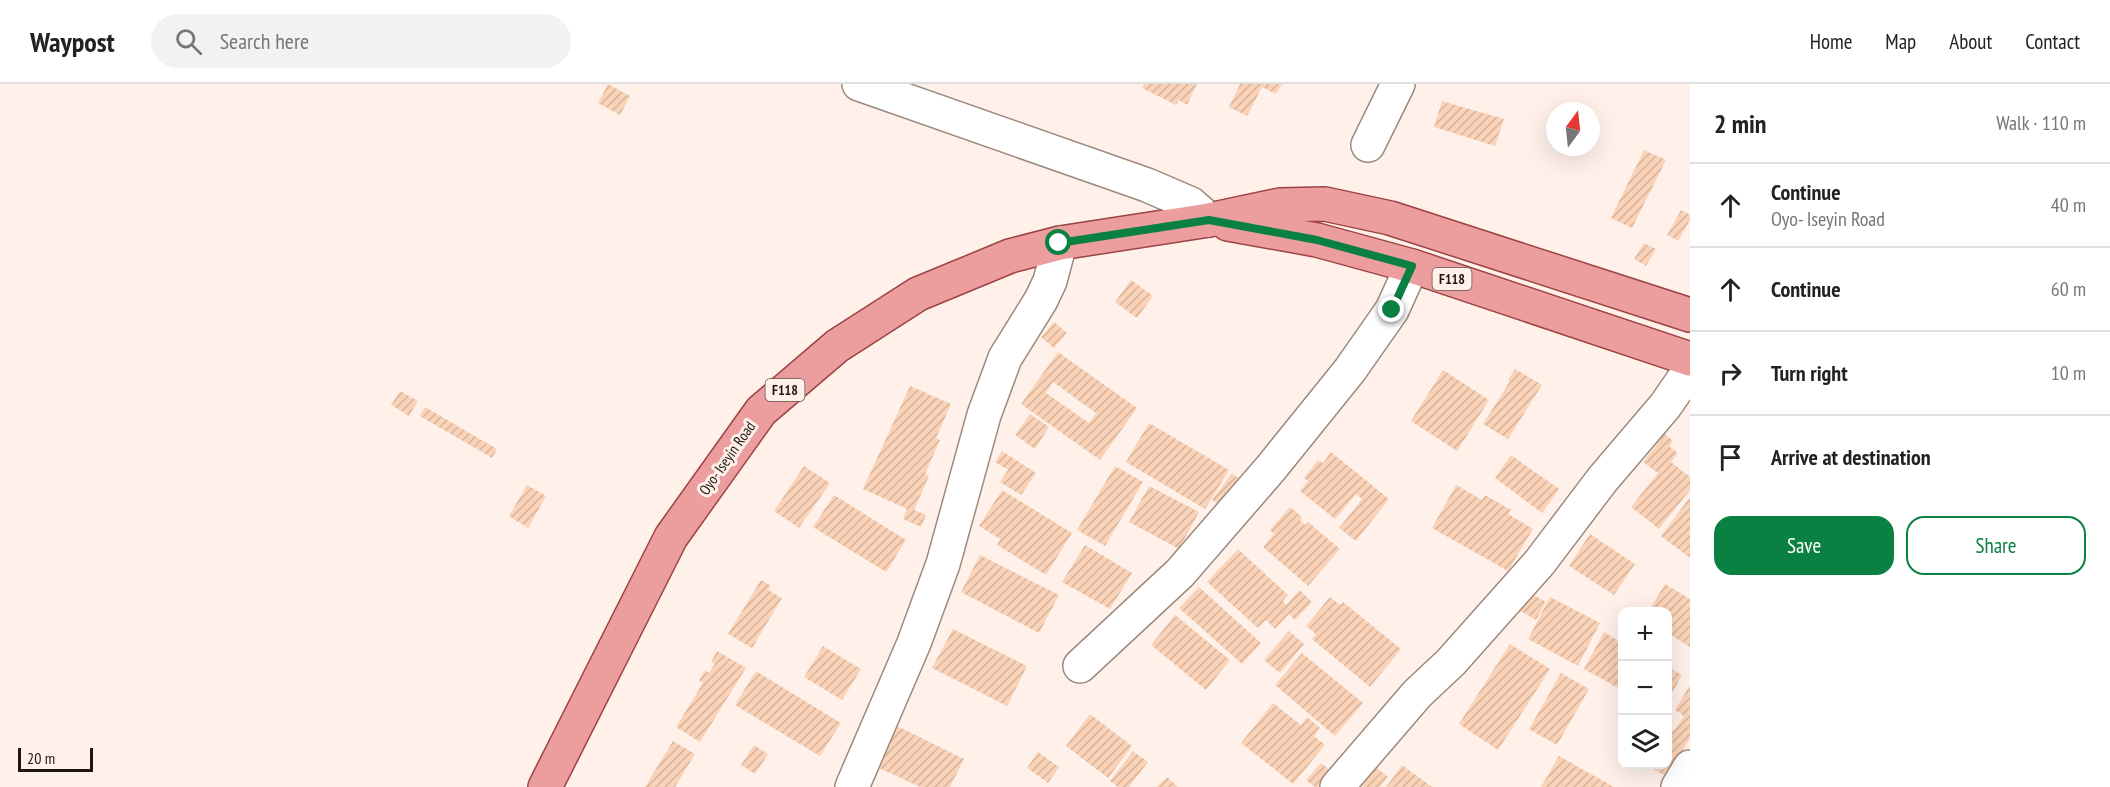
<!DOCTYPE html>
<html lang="en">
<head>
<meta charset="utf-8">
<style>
	body { margin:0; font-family:"PT Sans Narrow",sans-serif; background:#f2f2f2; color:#222 }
	.controls { position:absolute; right:18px; bottom:18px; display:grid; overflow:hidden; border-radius:12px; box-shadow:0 6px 24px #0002 }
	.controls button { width:54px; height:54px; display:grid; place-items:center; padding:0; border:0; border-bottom:2px solid #e0e0e0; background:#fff; color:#222; font:30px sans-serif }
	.compass { position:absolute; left:1546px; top:18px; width:54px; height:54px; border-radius:50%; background:#fff; box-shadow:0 6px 24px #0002; rotate:15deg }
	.scale { position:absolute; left:18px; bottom:15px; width:75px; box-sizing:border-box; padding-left:6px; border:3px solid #1f1712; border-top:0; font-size:16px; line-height:21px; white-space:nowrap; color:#1f1712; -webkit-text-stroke:4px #fff1e9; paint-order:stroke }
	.stop { position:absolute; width:18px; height:18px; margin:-14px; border:4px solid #0b8043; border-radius:50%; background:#fff }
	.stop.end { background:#0b8043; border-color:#fff; box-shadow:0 2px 6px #0008 }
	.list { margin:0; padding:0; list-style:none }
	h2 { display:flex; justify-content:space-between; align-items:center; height:78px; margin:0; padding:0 24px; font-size:26px }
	h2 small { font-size:20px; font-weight:400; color:#767676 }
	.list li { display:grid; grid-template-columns:39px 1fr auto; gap:18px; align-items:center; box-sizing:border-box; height:84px; padding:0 24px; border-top:2px solid #e0e0e0 }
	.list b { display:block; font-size:22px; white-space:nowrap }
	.list p { margin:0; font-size:20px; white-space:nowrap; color:#767676 }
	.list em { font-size:20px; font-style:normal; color:#767676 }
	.actions { display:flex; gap:12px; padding:18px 24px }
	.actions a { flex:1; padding:14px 0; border:2px solid #0b8043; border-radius:18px; text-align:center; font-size:21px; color:#0b8043 }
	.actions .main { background:#0b8043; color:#fff }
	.icon { flex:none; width:33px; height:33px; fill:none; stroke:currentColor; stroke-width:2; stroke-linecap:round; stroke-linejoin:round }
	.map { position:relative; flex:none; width:1690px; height:703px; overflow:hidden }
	header { display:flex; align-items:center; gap:36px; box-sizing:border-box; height:84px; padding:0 30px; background:#fff; border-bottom:2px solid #e0e0e0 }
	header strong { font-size:28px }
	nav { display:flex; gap:33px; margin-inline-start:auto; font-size:21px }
	.search { width:420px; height:54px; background:#f2f2f2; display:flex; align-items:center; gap:15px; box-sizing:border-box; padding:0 21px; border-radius:33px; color:#767676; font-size:22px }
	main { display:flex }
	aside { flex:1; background:#fff }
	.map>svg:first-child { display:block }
	.building { fill:url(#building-hatch); fill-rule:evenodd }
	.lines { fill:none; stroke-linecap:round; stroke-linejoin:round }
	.minor-casing { stroke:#9d897c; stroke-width:36 }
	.major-casing { stroke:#9c4343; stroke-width:36 }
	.minor { stroke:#fff; stroke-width:33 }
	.major { stroke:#ec9d9e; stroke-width:33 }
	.route { stroke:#0b8043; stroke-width:8 }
	.labels { text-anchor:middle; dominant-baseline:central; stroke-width:6; stroke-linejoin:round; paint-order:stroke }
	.shield { fill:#fff1e9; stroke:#625852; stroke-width:1.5 }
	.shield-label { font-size:14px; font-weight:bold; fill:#1f1712 }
	.street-label { font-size:15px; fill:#1f1712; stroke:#fff1e9 }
</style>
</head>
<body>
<header>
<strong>Waypost</strong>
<div class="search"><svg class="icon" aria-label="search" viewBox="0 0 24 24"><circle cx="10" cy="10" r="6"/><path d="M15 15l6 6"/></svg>Search here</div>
<nav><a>Home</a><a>Map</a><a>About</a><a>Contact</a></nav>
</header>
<main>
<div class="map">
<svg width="1690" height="703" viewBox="0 0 1690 703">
	<defs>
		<pattern id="building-hatch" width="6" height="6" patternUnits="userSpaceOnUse" patternTransform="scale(1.5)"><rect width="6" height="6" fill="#fad2b7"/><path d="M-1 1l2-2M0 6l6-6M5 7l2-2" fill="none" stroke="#d6b49c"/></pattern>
	</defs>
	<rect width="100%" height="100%" fill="#fff1e9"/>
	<g class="building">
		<path d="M608 0 630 12 620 31 598 19Z"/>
		<path d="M1144 0H1197L1187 21 1179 16 1176 21 1142 4Z"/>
		<path d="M1240 0H1282L1276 10 1262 3 1247 32 1229 23Z"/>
		<path d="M1442 17 1504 35 1495 62 1434 43Z"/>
		<path d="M1644 66 1666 76 1632 144 1611 134Z"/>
		<path d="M1681 126 1690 131V136L1678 157 1667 151Z"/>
		<path d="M1644 159 1656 165 1646 182 1634 175Z"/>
		<path d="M1131 196 1153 212 1137 234 1115 218Z"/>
		<path d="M1054 238 1067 249 1054 264 1041 253Z"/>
		<path d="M1058 268 1137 324 1100 376 1021 320ZM1053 298 1096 329 1089 339 1046 309Z"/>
		<path d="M1515 285 1542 301 1508 355 1483 340 1510 297 1508 296Z"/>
		<path d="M1443 286 1489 316 1457 367 1411 337Z"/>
		<path d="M910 302 951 320 936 354 940 356 925 390 929 392 914 426 926 431 921 443 903 435 907 425 863 405Z"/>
		<path d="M400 307 418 317 409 332 391 321Z"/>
		<path d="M425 323 497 365 492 374 420 332Z"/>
		<path d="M1030 330 1049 343 1035 365 1015 351Z"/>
		<path d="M1149 339 1229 386 1205 425 1126 378Z"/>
		<path d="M1665 350 1673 357 1669 362 1678 369 1671 378 1690 393V406L1659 445 1631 423 1658 389 1643 378Z"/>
		<path d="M1002 367 1036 389 1021 411 1000 398 1008 386 995 378Z"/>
		<path d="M1331 368 1389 415 1356 457 1339 444 1362 415 1356 410 1335 435 1300 407 1308 397 1304 394 1318 376 1323 379Z"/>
		<path d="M1511 371 1559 405 1542 429 1495 394Z"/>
		<path d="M804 382 830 399 799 444 774 427Z"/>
		<path d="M1115 382 1143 398 1105 462 1077 446Z"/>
		<path d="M1232 389 1242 397 1222 423 1212 416Z"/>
		<path d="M527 401 546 412 528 444 509 432Z"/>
		<path d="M1456 401 1482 416 1485 411 1511 426 1508 430 1533 445 1508 487 1432 444Z"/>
		<path d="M1149 402 1199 428 1179 465 1129 438Z"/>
		<path d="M1002 406 1072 449 1046 491 997 461 1000 455 979 442Z"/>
		<path d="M834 411 906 456 886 488 813 443Z"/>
		<path d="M1690 413V474L1661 452Z"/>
		<path d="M1290 423 1302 433 1300 437 1305 441 1308 438 1340 465 1308 502 1263 463 1274 450 1270 446Z"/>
		<path d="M1590 450 1635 480 1614 511 1569 482Z"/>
		<path d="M1085 461 1132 489 1110 525 1062 498Z"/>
		<path d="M1238 465 1288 511 1283 517 1286 521 1300 506 1312 518 1295 536 1289 530 1275 545 1266 536 1258 544 1207 498Z"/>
		<path d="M980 471 1059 511 1039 549 961 508Z"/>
		<path d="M761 496 771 502 768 506 782 514 752 564 728 550Z"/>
		<path d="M1665 500 1690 515V563L1668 549V528H1648Z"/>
		<path d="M1199 503 1261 559 1242 580 1179 524Z"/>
		<path d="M1529 508 1546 518 1536 536 1519 526Z"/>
		<path d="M1330 513 1340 521 1343 518 1401 565 1370 603 1312 555 1316 550 1306 542Z"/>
		<path d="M1550 513 1600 539 1578 582 1528 555Z"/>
		<path d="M1175 531 1230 576 1206 606 1151 561Z"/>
		<path d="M953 545 1027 582 1007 622 932 584Z"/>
		<path d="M1289 547 1304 560 1280 589 1264 576Z"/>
		<path d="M1604 548 1622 559V606L1584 585Z"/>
		<path d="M1510 560 1550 585 1498 666 1459 640Z"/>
		<path d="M823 562 861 585 842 616 804 593Z"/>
		<path d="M717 567 746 584 700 658 676 643 703 599 699 597 705 586 709 589 715 580 711 578Z"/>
		<path d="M1302 569 1363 619 1335 652 1275 601Z"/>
		<path d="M1668 583 1682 591 1668 617Z"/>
		<path d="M756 587 841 639 820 672 735 621Z"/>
		<path d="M1561 589 1589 605 1557 661 1529 645Z"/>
		<path d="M1690 601V654L1667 693 1645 680H1668V643L1674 647 1684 632 1675 626Z"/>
		<path d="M1273 619 1301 641 1307 633 1320 644 1314 652 1325 661 1293 700 1241 659Z"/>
		<path d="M1090 630 1132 662 1108 694 1066 662Z"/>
		<path d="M897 642 964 675 950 703H920L877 683Z"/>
		<path d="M673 657 695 670 675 703H645Z"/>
		<path d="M754 661 768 670 755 690 741 681Z"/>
		<path d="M1133 667 1148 678 1129 703H1118L1110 697Z"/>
		<path d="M1038 668 1059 683 1048 699 1027 684Z"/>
		<path d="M1559 672 1614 703H1541Z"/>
		<path d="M1321 679 1331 687 1318 703H1315L1306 696Z"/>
		<path d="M1373 681 1388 693 1380 703H1364L1359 699Z"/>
		<path d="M1402 681 1432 703H1386Z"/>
		<path d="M1167 693 1178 703H1157Z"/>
	</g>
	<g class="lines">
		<g class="minor-casing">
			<g id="minor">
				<path d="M859 0 1147 101 1191 120 1209 136"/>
				<path d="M1368 61 1398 0"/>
				<path d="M1080 582 1180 489 1271 384 1350 286 1392 226 1412 182"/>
				<path d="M852 703 914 559 943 480 984 331 1005 274 1041 216 1050 197 1060 159"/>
				<path d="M1337 703 1417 610 1451 578 1540 478 1602 396 1665 322 1690 286"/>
				<path d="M1678 703 1690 683"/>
			</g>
		</g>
		<g class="major-casing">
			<g id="major">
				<path d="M1228 140 1317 156 1412 182 1690 275"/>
				<path d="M545 703 671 453 761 327 837 262 918 210 1010 172 1060 159 1209 136 1280 121 1325 120 1390 134 1690 231"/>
			</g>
		</g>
		<use href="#minor" class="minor"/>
		<use href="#major" class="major"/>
	</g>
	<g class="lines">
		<path class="route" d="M1059 159 1209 136 1317 156 1412 182 1392 226"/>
	</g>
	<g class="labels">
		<g class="shield">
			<rect x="1432.5" y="184" width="39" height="22" rx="4.5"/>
			<rect x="765.5" y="295" width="39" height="22" rx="4.5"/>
		</g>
		<g class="shield-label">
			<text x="1452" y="195">F118</text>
			<text x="785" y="306">F118</text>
		</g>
		<g class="street-label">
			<text transform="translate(727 374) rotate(-55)">Oyo- Iseyin Road</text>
		</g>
	</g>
</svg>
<div class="controls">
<button>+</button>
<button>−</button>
<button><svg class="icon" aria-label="layers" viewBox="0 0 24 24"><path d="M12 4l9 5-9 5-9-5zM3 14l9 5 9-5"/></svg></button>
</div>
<svg class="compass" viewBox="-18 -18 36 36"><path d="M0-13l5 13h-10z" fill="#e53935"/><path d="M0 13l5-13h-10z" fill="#767676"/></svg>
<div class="scale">20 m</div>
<div class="stop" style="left:1059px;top:159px"></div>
<div class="stop end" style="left:1392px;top:226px"></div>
</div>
<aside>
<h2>2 min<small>Walk · 110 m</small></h2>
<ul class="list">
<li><svg class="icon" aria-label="ahead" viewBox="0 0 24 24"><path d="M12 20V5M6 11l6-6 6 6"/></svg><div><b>Continue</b><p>Oyo- Iseyin Road</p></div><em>40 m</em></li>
<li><svg class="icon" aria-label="ahead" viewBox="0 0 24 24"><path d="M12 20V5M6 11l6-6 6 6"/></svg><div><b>Continue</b></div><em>60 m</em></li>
<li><svg class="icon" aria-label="right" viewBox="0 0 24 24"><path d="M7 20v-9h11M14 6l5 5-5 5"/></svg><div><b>Turn right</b></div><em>10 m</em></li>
<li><svg class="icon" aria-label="arrive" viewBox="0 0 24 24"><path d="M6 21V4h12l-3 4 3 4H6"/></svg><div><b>Arrive at destination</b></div></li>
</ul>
<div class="actions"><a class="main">Save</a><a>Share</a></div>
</aside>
</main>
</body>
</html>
